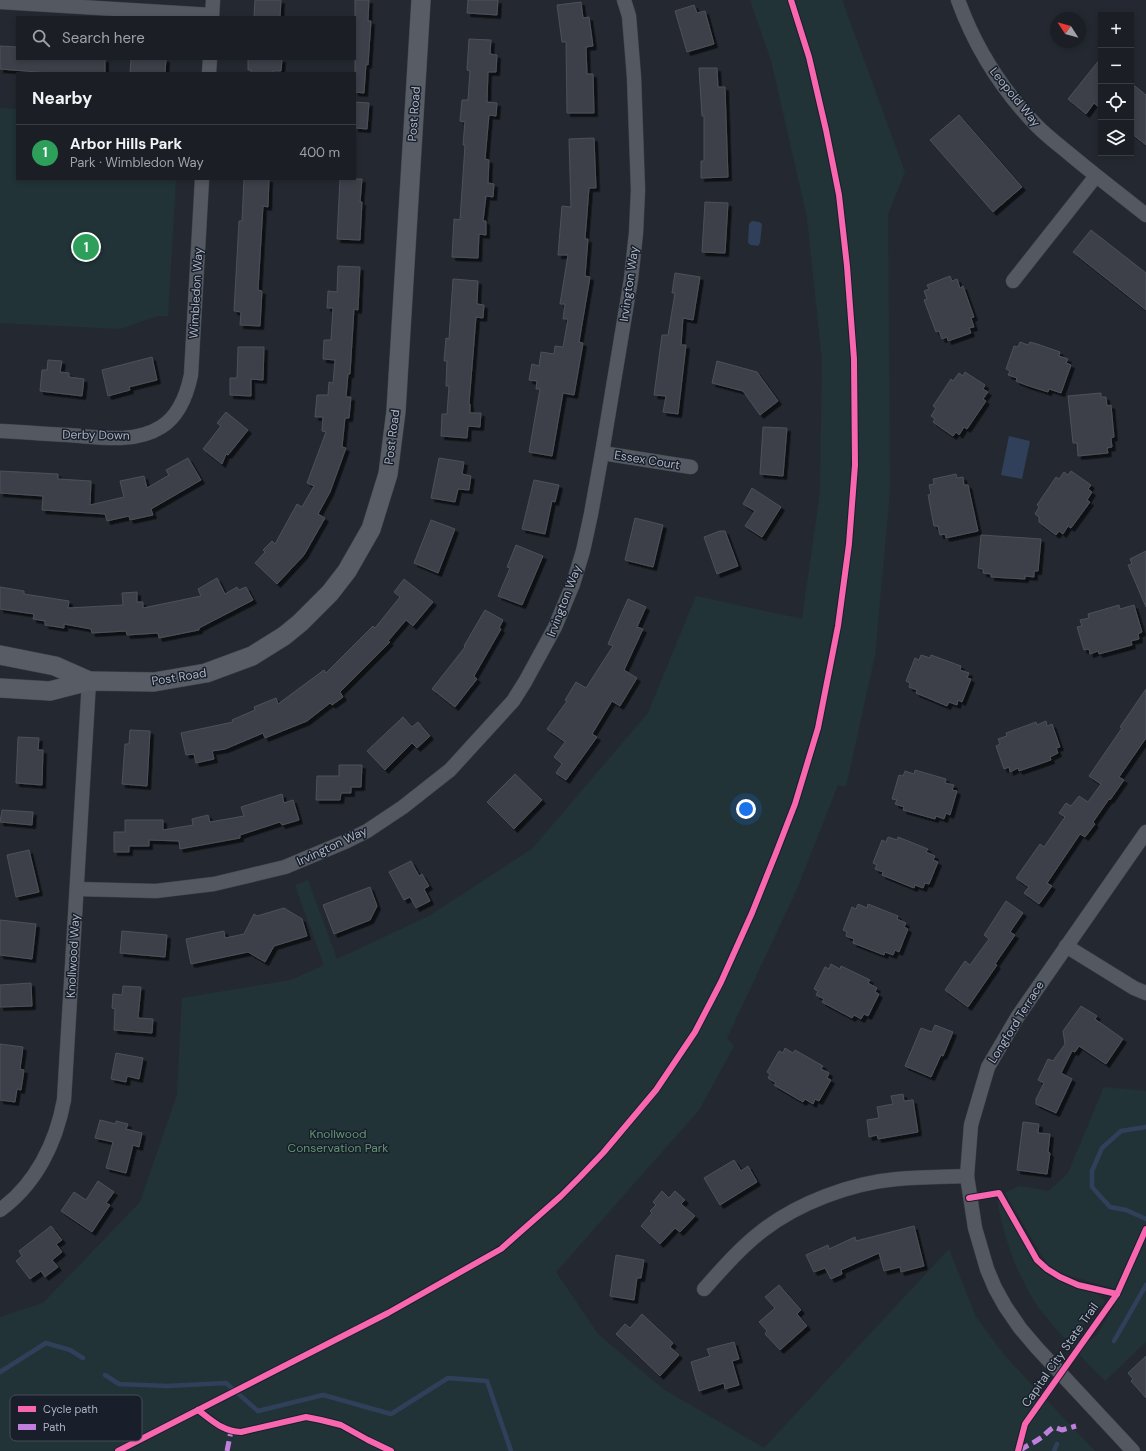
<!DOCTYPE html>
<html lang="en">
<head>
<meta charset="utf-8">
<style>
	body { margin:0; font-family:"DM Sans",sans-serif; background:#282c32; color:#f1f3f6 }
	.controls { position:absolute; right:12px; top:12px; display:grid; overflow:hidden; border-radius:0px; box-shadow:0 2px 6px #0003 }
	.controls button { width:36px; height:36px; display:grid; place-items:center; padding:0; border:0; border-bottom:1px solid #393d42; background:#1b1f25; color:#f1f3f6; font:20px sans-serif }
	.compass { position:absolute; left:1050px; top:12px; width:36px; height:36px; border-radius:50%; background:#1b1f25; box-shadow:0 2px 6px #0003; rotate:306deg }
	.you { position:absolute; left:746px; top:809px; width:14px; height:14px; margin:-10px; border:3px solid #fff; border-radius:50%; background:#1a73e8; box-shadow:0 0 0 6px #1a73e833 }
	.badge { display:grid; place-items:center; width:26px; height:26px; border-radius:50%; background:#7c8391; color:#fff; font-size:13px; font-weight:700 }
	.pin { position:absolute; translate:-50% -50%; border:2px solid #fff; box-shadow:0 1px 4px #0006 }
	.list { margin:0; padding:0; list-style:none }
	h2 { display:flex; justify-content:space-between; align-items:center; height:52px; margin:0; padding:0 16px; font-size:17px }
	h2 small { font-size:13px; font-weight:400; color:#a0a2a7 }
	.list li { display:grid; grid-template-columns:26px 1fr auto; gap:12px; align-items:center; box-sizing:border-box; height:56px; padding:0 16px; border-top:1px solid #393d42 }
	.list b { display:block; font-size:15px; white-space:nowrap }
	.list p { margin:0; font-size:13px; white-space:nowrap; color:#a0a2a7 }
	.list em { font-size:13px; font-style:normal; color:#a0a2a7 }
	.icon { flex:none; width:22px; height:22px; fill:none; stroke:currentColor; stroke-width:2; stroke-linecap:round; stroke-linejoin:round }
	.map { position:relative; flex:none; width:1146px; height:1451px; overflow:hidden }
	.search { position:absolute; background:#1b1f25; box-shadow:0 2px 6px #0003; left:16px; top:16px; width:340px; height:44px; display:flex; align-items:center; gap:10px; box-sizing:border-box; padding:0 14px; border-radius:0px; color:#a0a2a7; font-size:15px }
	.panel { position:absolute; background:#1b1f25; box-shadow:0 2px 6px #0003; left:16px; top:72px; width:340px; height:108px; border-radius:0px }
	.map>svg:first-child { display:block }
	.green { fill:#213337; fill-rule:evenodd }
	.water { fill:#30405a }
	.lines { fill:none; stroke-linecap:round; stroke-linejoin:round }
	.stream { stroke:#30405a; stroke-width:4.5 }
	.building { fill:#3d4148; stroke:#4b515a; filter:url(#shadow) }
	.street-casing { stroke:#40434a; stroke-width:15 }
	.secondary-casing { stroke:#40434a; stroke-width:20 }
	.street { stroke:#545860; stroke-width:14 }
	.secondary { stroke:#575c65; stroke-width:19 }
	.quiet { stroke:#c07fdc; stroke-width:5; stroke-dasharray:10 5; stroke-linecap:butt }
	.cycleway-casing { stroke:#181f2b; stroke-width:8 }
	.cycleway { stroke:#f766af; stroke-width:6 }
	.labels { text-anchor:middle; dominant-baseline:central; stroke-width:3; stroke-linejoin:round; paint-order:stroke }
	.street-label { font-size:12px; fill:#acb4c4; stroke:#181f2b }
	.park-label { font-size:12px; fill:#639471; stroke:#181f2b }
	.key { fill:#181f2b; stroke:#444c59; stroke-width:1 }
	.key-label { font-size:11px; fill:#acb4c4 }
</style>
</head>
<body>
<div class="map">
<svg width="1146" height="1451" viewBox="0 0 1146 1451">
	<defs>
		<filter id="shadow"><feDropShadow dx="3.5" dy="3.5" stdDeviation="0" flood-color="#0009"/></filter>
	</defs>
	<rect width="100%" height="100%" fill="#242931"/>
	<g class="green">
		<path d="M750 0H842L905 172 888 214 890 490 875 655 846 787 838 785 796 891 727 1038 734 1046 699 1110 556 1272 598 1334 663 1389 764 1448 949 1249 976 1317 1004 1355 1095 1451H0V1317L43 1303 140 1202 177 1095 182 998 291 980 324 965 295 885 308 880 337 959 429 916 532 849 648 713 696 596 802 619 820 492 822 360 807 217 771 60ZM833 625 838 626 818 713Z"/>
		<path d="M0 108 17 109V179H176L168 316H157L120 329 0 323Z"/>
		<path d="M1104 1087 1146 1091V1342L1105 1381C1082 1357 1059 1334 1039 1308 1017 1276 1004 1238 997 1200L1003 1203C1016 1229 1028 1260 1053 1277 1065 1285 1101 1290 1105 1302L1085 1320 1078 1339 1085 1343 1097 1335 1123 1291 1066 1275 1049 1266 1042 1256 1005 1193 1019 1186 1049 1191 1068 1173Z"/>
	</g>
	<g class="water">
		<path d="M752 221 759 222 762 224 760 243 758 246 751 245 748 243 749 224Z"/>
		<path d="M1009 436 1030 441 1022 479 1001 475Z"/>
	</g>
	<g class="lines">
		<g class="stream">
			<path d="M1146 1127 1121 1131 1102 1148 1092 1171V1187L1110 1207 1126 1210 1146 1219"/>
			<path d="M1114 1341 1146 1285"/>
			<path d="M0 1372 46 1343 70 1350 83 1358"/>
			<path d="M105 1375 119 1384 167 1386 226 1383 258 1411 323 1395 391 1414 448 1378 487 1381 511 1451"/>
			<path d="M1054 1451 1057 1444"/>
		</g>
	</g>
	<g class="building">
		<path d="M255 0H281L280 17H254Z"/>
		<path d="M355 0H369L368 21H371L368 65 366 64 364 93 355 92Z"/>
		<path d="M468 0H498L497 15 467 13Z"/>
		<path d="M581 2 583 18 589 17 593 46 586 47 587 74H593L594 113H567L566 42H562L557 5Z"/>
		<path d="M694 5 697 13 705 11 714 44 687 52 675 11Z"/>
		<path d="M469 39 491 40 490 54 497 55 496 72H488L487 102 497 103 496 116 489 115 485 159 489 160 488 183 494 184 493 197 486 196 483 221H486V235L479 234 478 258 452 257 454 219 460 220 465 145H463L465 122 460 121 462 100H468L470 71 467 70Z"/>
		<path d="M0 46 17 47V59H105V73H50L0 69Z"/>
		<path d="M1101 58V109L1094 103 1086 114 1068 99Z"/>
		<path d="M131 59H166L165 73H130Z"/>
		<path d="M248 59H282L281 71H273V73H251V70H248Z"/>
		<path d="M699 68H717L718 87H725L728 177 701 178V161H704V116H702Z"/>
		<path d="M1131 83 1146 95V145L1131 133Z"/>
		<path d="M355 102 369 103 367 129 355 128Z"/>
		<path d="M959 115 1022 187 993 212 930 140Z"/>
		<path d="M594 138 596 188H589L585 239H588L585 276 590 277 579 342 583 343 574 395 563 393 552 456 529 452 540 389H536L537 381 529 380 532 364 539 366 541 352 554 354 555 346 563 347 568 319H563L565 304H560L568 255H558L562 206 571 207 569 139Z"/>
		<path d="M244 179H269L268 207 263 206 258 290 262 291 260 326 240 325 241 312 234 311 239 221H242Z"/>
		<path d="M340 179H362L360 202H362L360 240 337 239Z"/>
		<path d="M705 202 728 203 725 253 702 252Z"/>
		<path d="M1091 230 1146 273V310L1073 252Z"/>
		<path d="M338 266 360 267 358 310 354 309 350 374H348L346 397H351L349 418H345L342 447 346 448 330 492 318 514 325 518 304 555 277 584 255 563 265 552 263 550 272 541 275 544 297 504 302 507 314 486 307 483 326 432 322 431 323 417H315L317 395H328L329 382 333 383 335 360 323 359 324 340H331L333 308H327L328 291 337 292Z"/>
		<path d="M675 273 700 277 693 320 683 318 681 345H686L678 414 663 412 666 396 654 395 662 335H668L675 293H672Z"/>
		<path d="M950 276 952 281 957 279 960 288 963 286 974 317 971 318 974 327 969 328 971 333 948 341 947 337 942 339 939 331 936 332 924 300 927 299 924 291 929 289 927 285Z"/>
		<path d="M453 279 478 281 477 304 484 305 483 318 476 317 469 404H470V413H481L480 427 468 426 467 438 441 436 442 414H447L449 386H446L447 361H444L446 338 449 339Z"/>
		<path d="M1020 342 1028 345 1030 342 1037 344 1060 352 1059 356 1068 359 1066 363 1071 365 1061 393 1049 389 1048 392 1026 385 1016 381 1017 378 1008 375 1010 371 1006 369 1014 346 1018 347Z"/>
		<path d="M238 347H264L263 380 251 379V396L230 395V378H237Z"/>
		<path d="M152 357 157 380 129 387 130 390 108 396 102 370Z"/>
		<path d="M48 360 62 361 60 372 69 373V377L84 379 82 396 40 391 42 370H47Z"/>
		<path d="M717 361 757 372 778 401 760 415 743 391 712 383Z"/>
		<path d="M965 372 985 385 983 389 988 392 983 399 986 401 967 429 964 427 959 435 956 432 953 436 933 422 935 419 931 416 936 408 933 406 951 379 953 381 959 373 963 376Z"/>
		<path d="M1101 393V397H1106L1107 406 1111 405 1114 437 1111 438 1112 447 1107 448 1108 453 1078 456 1077 443H1073L1068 396Z"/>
		<path d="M226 412 248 430 228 455 226 454 222 464 203 449 221 426 217 423Z"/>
		<path d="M763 427 787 428 783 476 760 474Z"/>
		<path d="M188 458 201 480 151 509 153 515 130 520 129 516 107 521 105 514 42 510 43 496 0 493V471L58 474V479L91 481 90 505 124 497 120 481 144 476 147 488 169 475 166 470Z"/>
		<path d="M439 458 464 462 462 474 471 476 469 490 458 489 455 502 431 498Z"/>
		<path d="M1071 471 1091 485 1088 489 1092 492 1087 500 1090 502 1071 528 1068 526 1063 534 1059 531 1056 535 1039 522V517L1035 514 1039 507 1037 505 1056 477 1059 479 1064 472 1068 475Z"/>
		<path d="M956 474 957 478 963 477 964 485H968L978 531 946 538 945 534 940 535 938 526H934L928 495 931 494 929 485 934 484 933 479Z"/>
		<path d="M534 480 559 485 555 502 552 501 545 534 522 529Z"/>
		<path d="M752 488 781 507 762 537 745 526 755 511 743 504Z"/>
		<path d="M635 518 663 525 653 567 625 560Z"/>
		<path d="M431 520 455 529 438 573 414 563Z"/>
		<path d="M720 531H725L738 566 717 574 704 537Z"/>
		<path d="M981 535 1041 539 1038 571H1034V577L1025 576V579L991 577V574L983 573V569L978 568Z"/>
		<path d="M516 545 543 556 522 605 498 596 510 568 507 567Z"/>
		<path d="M1146 551V607L1128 565 1132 564 1130 559Z"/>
		<path d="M217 578 225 594 237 587 239 590 246 587 253 600 199 628V630L159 638 158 633 127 635 126 631 92 633 91 629 64 624V628L45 625V621L33 619 34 614 0 609V587L24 591V594L69 601 68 608 123 605 122 593 137 592V602H143V608L201 596 198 589Z"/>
		<path d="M404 579 433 602 413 626 406 620 388 641 390 642 340 692 343 697 332 705 330 703 307 721 265 738 263 733 225 749 212 751 214 759 196 763 194 754 186 755 181 733 233 722 232 720 255 710 254 707 276 698 278 704 324 670 326 673 373 626 375 628 400 597 394 592Z"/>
		<path d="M628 599 646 607 637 627 643 629 624 670 637 678 620 706 612 701 592 734 597 737 566 780 556 773 562 764 554 757 565 742 547 729 567 701 565 700 576 682 586 688 613 646 608 644Z"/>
		<path d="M1119 605 1120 609 1134 605 1142 632 1138 634 1139 639 1131 641 1132 645 1099 654 1098 651 1090 654 1089 649 1084 650 1077 627 1082 626 1080 620 1089 618 1088 614Z"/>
		<path d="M485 610 503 620 499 628 501 629 474 676 477 679 455 707 432 689 465 647 464 646Z"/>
		<path d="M921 655 930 658 931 655 961 666 960 670 969 673 967 678 971 679 962 702 958 700 957 705 949 702 947 706 916 693 917 690 909 687 910 683 906 681 915 658 919 660Z"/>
		<path d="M1146 689V738L1119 777 1124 780 1110 800 1109 799 1093 822 1095 824 1085 837 1080 834 1047 883 1052 886 1039 904 1024 893 1029 887 1016 878 1040 844 1044 847 1065 817 1059 813 1066 803 1071 806 1079 796 1088 802 1101 784 1089 776 1122 728 1120 727Z"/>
		<path d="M403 717 412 727 418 722 430 736 417 748 412 743 385 770 367 751Z"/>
		<path d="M1046 721 1047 726 1052 724 1060 747 1056 748 1058 753 1050 757 1051 760 1019 771 1018 768 1010 772 1009 767 1004 769 996 746 1000 744 998 739 1007 736 1006 733 1036 722 1037 725Z"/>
		<path d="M130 730 150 731 147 786 122 784 125 744H129Z"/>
		<path d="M18 737 39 738 38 750H43L42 785 16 783Z"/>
		<path d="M339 765H362L361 787H351V793H341L340 800H316L317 776H339Z"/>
		<path d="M915 770 946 779 945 783 954 785 952 790 957 791 950 815 946 813 944 819 936 816 935 819 903 810 904 807 895 804 897 800 892 799 899 775 903 776 905 771 914 774Z"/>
		<path d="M515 774 542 800 514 829 487 802Z"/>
		<path d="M282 794 284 803 293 800 299 820 282 825 280 822 240 835V838L180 849 179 841 149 840V846H129V852H114V832H125V820H163V830L193 825 192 819 208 815 210 822 244 816 241 807Z"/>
		<path d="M2 810 33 812 32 825 0 822Z"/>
		<path d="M888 837 897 840 898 837 928 849 926 852 935 856 933 860 938 862 929 884 925 883 923 888 915 885 914 888 882 875 883 872 875 869 877 865 873 863 882 840 886 842Z"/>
		<path d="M29 850 39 892 16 897 7 855Z"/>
		<path d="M411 861 419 876 422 874 429 886 424 889 430 901 416 908 410 897 404 900 389 872Z"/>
		<path d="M370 887 377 906 370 920 334 934 323 905Z"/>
		<path d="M1006 901 1023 913 1010 932 1015 935 995 964 997 965 968 1007 945 990 965 961 970 965 989 939 984 935Z"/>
		<path d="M858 904 867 908 868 904 898 916 897 919 906 923 904 927 908 929 899 952 895 950 893 955 885 952 884 955 853 943 854 939 846 936 847 932 843 930 852 907 856 909Z"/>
		<path d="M284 908 302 919 307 936 274 946 265 962 248 952 191 964 186 939 224 931 225 938 244 934 254 914 257 916Z"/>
		<path d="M0 920 36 924 32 959 0 955Z"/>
		<path d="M122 931 167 935 165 957 120 953Z"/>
		<path d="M831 964 840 969 841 966 864 977 870 980 868 983 877 988 875 992 879 994 868 1016 864 1014 861 1019 854 1015 852 1018 822 1002 824 999 816 995 818 991 814 989 825 967 829 969Z"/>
		<path d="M31 983 32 1006 0 1007V985Z"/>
		<path d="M123 986 141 987 138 1018 153 1019 152 1033 114 1030 115 1009 112 1008 113 994 122 995Z"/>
		<path d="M1081 1006 1097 1016 1095 1019 1123 1039 1106 1064 1079 1046 1075 1052 1072 1051 1061 1073 1072 1079 1056 1113 1036 1104V1099L1044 1083 1038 1080 1048 1059 1053 1061 1065 1044 1063 1031Z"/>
		<path d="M935 1025 953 1032 943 1056 941 1055 931 1077 905 1066 921 1028 932 1032Z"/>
		<path d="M0 1044 23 1047 20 1069 24 1070 21 1090 17 1089 15 1102 0 1100Z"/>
		<path d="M785 1048 793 1053 795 1050 823 1066 821 1069 829 1073 827 1078 831 1080 819 1101 815 1099 813 1104 805 1099 803 1102 774 1085 776 1083 768 1078 770 1074 767 1072 779 1051 783 1053Z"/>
		<path d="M116 1053 143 1058 139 1079 127 1076 126 1082 111 1079Z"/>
		<path d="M903 1094 904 1101 913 1100 918 1132 878 1139 877 1135 869 1137 867 1120 879 1118 877 1107 893 1104 891 1096Z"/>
		<path d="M100 1120 116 1124V1121L128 1124 126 1129 142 1133 139 1147 133 1145 126 1173 106 1168 113 1142 95 1138Z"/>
		<path d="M1023 1122 1039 1124 1038 1133 1050 1134 1048 1152 1050 1153 1047 1174 1017 1170Z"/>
		<path d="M734 1160 741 1171 748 1166 757 1182 720 1205 704 1178Z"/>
		<path d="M98 1181 114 1192 106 1203 110 1205 92 1232 61 1211 74 1192 86 1200Z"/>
		<path d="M662 1191 669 1198 675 1191 685 1200 681 1204 695 1216 680 1232 675 1228 660 1244 641 1226 652 1213 650 1211 656 1205 653 1202Z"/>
		<path d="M51 1226 62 1240 56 1244 62 1252 52 1260 58 1267 45 1277 41 1271 30 1279 16 1261 22 1256 19 1251Z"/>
		<path d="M914 1226 924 1266 901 1272 900 1267 884 1271 879 1253 841 1270 842 1274 831 1279 825 1268 814 1272 806 1255 828 1245 829 1249 855 1237 856 1241Z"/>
		<path d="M616 1255 644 1260 641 1278H637L634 1300 610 1296Z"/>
		<path d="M779 1285 801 1310 797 1314 807 1326 780 1350 765 1334 767 1331 759 1322 775 1308 765 1297Z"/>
		<path d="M642 1314 673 1343 670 1347 679 1355 660 1376 616 1334 625 1324 630 1328Z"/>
		<path d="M734 1342 739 1359 732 1361 739 1385 725 1389 724 1383 699 1391 691 1362 710 1356 707 1349Z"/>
		<path d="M1146 1356V1398L1131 1381 1133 1379 1128 1373Z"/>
	</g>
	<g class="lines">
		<g class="street-casing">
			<g id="street">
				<path d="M958 0C975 47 1002 90 1037 126 1048 137 1060 146 1072 156 1096 176 1121 195 1146 215"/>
				<path d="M0 2 212 15"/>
				<path d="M212 17 213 0"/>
				<path d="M209 73 210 59"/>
				<path d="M1013 281 1096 176"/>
				<path d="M0 431C23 432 45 434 68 435 98 437 134 444 161 427 179 416 187 394 191 375L202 179"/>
				<path d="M602 453 691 467"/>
				<path d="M77 889 156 891 214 884 285 867 347 841 367 831 403 807 450 770 513 701 525 682 555 627 573 584 583 551 591 514 602 453 631 279 636 233 638 190 634 77 629 16 624 0"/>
				<path d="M1066 946 1134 988 1146 993"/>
				<path d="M0 1210C36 1184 56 1143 64 1100L89 681"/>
				<path d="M704 1289C722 1269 740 1248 762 1231 798 1203 851 1183 897 1179 920 1177 943 1177 967 1176"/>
				<path d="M1133 1451 1037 1348 1020 1328 1005 1306 995 1288 987 1269 975 1228 967 1176 971 1125 988 1067 1018 1016 1146 832"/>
			</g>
		</g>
		<g class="secondary-casing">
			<g id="secondary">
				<path d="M0 655 55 666 89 681"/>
				<path d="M0 688 50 691 89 681 154 682 206 673 252 656 284 636 300 623 330 593 347 571 371 529 388 474 396 411 421 0"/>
			</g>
		</g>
		<use href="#street" class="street"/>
		<use href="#secondary" class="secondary"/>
		<g class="quiet">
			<path d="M227 1451 231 1431"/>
			<path d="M1020 1451C1026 1445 1033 1444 1039 1439 1046 1435 1046 1432 1054 1427L1062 1430 1076 1426"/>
		</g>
		<g class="cycleway-casing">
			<g id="cycleway">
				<path d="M969 1198 999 1193 1037 1260 1047 1269 1060 1277 1078 1285 1117 1294"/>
				<path d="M198 1410C213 1421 222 1431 241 1432L306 1417 321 1420 341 1425 368 1440 391 1451"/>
				<path d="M118 1451 388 1313 501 1249 561 1196 580 1177 603 1153 656 1090 695 1032 721 982 752 913 776 853 795 804 818 728 838 626 849 544 855 465 854 359 847 266 839 195 826 130 809 57 791 0"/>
				<path d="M1018 1451 1025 1424 1117 1294 1146 1229"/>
			</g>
		</g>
		<use href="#cycleway" class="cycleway"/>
	</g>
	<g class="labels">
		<g class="street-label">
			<text transform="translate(1015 97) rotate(51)">Leopold Way</text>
			<text transform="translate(414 114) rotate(-86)">Post Road</text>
			<text transform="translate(629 284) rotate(-82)">Irvington Way</text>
			<text transform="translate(196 293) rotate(-87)">Wimbledon Way</text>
			<text transform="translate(96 435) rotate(1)">Derby Down</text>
			<text transform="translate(392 437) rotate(-83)">Post Road</text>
			<text transform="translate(647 460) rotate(9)">Essex Court</text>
			<text transform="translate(564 601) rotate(-69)">Irvington Way</text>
			<text transform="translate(179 677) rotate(-9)">Post Road</text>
			<text transform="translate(332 846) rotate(-25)">Irvington Way</text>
			<text transform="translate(73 956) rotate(-87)">Knollwood Way</text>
			<text transform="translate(1016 1022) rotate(-58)">Longford Terrace</text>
			<text transform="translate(1060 1355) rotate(-55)">Capital City State Trail</text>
		</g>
		<g class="park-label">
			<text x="338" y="1134">Knollwood<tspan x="338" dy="14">Conservation Park</tspan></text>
		</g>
	</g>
	<rect x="10" y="1395" width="132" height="46" rx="6" class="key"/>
	<rect x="18" y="1406" width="18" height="6" fill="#f766af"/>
	<rect x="18" y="1424" width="18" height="6" fill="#c07fdc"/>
	<g class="key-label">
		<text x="43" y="1413">Cycle path</text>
		<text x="43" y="1431">Path</text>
	</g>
</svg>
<div class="controls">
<button>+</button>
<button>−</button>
<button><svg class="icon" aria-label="locate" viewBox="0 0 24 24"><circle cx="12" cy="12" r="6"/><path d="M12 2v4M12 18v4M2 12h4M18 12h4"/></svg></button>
<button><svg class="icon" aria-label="layers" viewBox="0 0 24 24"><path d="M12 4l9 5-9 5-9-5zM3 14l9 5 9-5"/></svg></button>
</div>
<svg class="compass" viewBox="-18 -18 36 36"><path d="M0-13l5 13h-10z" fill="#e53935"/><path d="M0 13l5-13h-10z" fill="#a0a2a7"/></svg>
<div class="you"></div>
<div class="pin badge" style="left:86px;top:247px;background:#2e9e5b">1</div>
<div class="search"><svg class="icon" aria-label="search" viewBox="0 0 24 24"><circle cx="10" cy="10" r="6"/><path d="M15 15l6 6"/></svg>Search here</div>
<section class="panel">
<h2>Nearby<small></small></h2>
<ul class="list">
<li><span class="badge" style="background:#2e9e5b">1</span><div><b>Arbor Hills Park</b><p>Park · Wimbledon Way</p></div><em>400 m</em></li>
</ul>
</section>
</div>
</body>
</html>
